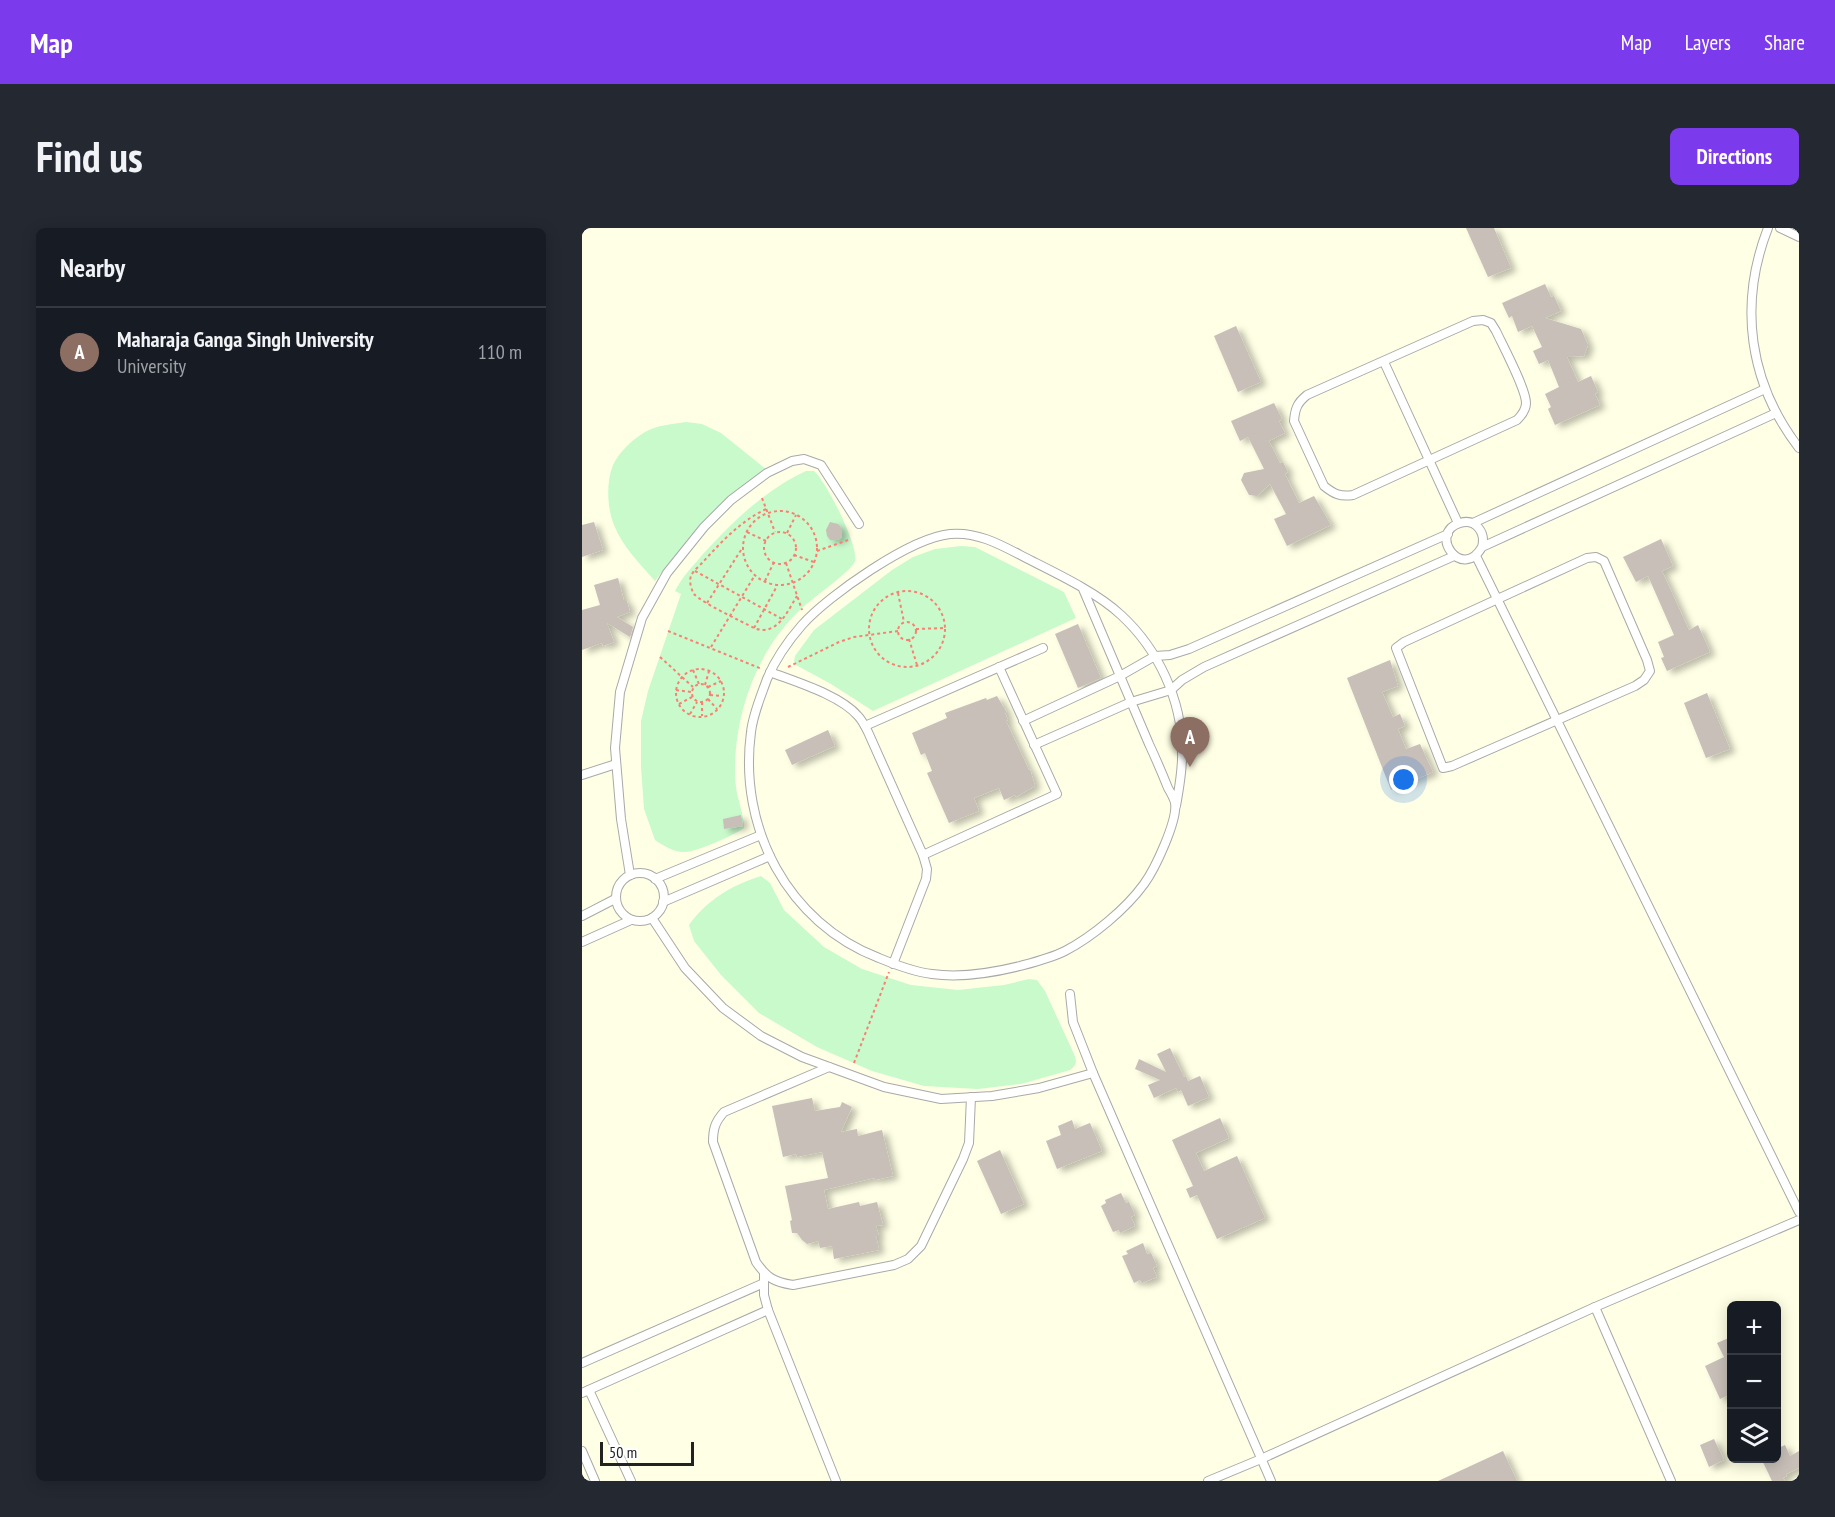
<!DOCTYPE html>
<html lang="en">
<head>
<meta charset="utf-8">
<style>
	body { margin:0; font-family:"PT Sans Narrow",sans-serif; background:#242831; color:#f1f3f6 }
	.controls { position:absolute; right:18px; bottom:18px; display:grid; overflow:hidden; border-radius:9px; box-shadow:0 3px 15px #0003 }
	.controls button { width:54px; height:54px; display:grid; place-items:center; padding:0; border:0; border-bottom:2px solid #363941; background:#171b24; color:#f1f3f6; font:30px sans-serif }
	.scale { position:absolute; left:18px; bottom:15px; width:94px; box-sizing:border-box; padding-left:6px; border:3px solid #222; border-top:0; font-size:16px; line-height:21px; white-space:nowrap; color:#222; -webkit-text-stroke:4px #fff; paint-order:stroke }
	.you { position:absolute; left:822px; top:552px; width:21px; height:21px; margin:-15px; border:4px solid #fff; border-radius:50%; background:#1a73e8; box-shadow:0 0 0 9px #1a73e833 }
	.badge { display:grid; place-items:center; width:39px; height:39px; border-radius:50%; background:#7c3aed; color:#fff; font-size:20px; font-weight:700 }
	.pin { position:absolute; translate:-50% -50px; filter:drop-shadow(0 2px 3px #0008) }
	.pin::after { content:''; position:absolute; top:32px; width:21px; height:18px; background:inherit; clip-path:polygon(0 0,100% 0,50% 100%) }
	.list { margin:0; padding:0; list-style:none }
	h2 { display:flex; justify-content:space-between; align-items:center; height:78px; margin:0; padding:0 24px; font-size:26px }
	h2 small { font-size:20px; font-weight:400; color:#9ea1a6 }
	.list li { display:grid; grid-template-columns:39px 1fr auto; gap:18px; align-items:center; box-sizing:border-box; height:90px; padding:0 24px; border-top:2px solid #363941 }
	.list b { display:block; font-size:22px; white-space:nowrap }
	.list p { margin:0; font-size:20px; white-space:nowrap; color:#9ea1a6 }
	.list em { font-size:20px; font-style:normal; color:#9ea1a6 }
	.icon { flex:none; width:33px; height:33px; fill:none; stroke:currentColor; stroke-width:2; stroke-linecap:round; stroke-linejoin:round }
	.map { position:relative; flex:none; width:1217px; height:1253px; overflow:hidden; border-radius:9px }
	header { display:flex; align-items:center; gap:36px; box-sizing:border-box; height:84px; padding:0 30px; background:#7c3aed; color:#fff }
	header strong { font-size:28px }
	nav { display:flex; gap:33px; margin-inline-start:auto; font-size:21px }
	.intro { display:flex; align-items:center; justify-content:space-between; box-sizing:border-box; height:144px; padding:0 36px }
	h1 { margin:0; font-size:42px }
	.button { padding:15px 27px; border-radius:9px; background:#7c3aed; color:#fff; font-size:21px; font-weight:700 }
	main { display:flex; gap:36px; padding:0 36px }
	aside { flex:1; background:#171b24; border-radius:9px; box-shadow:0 3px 15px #0003 }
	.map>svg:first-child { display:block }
	.education { fill:#ffffe5; fill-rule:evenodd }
	.park { fill:#c8facc }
	.building { fill:#c7bfb8; filter:url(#shadow) }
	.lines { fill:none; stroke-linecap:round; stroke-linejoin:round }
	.lane-casing { stroke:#a9a9a9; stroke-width:10 }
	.path { stroke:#fa8072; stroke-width:2; stroke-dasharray:3 3; stroke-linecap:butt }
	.lane { stroke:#fff; stroke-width:8 }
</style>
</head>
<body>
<header>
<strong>Map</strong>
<nav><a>Map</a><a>Layers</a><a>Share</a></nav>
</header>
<div class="intro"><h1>Find us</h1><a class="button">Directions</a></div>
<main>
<aside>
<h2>Nearby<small></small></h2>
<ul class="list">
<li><span class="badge" style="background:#8d6e63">A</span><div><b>Maharaja Ganga Singh University</b><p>University</p></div><em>110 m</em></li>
</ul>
</aside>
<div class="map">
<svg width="1217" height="1253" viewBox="0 0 1217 1253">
	<defs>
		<filter id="shadow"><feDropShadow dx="5.5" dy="3.5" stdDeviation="3" flood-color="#0004"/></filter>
	</defs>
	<rect width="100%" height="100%" fill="#f2efe9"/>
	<path class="education" d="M0 0H1217V1253H0ZM1150 1078H1194V1230H1150Z"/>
	<g class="park">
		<path d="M104 194 120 196 139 205 185 242 137 281 86 336 73 353C58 336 40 318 32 297 25 280 24 254 31 237 37 224 51 211 63 204 75 197 91 196 104 194Z"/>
		<path d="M224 243H232C244 253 277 318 273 333 271 342 229 371 219 381 176 421 153 483 153 542 153 552 154 564 157 573 159 583 162 590 162 600 153 607 116 623 104 624 93 625 82 618 73 612L62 581 59 539V493L66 463 99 366 93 363C100 349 111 338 121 326 150 294 183 262 224 243Z"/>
		<path d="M379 318 393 319 482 364 494 390 291 483 249 456 214 437 212 433 213 428 232 402 310 342 331 329 353 321Z"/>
		<path d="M179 648 188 655 202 682 242 719 280 741 329 757 376 762 422 757 447 751 455 752 463 763 492 826C495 834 495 837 488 842L439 856 396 861 342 858 290 843 235 819 177 785 139 747 112 713 107 697C125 672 150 657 179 648Z"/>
	</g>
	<g class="building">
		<path d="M884 0H912L929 40 906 49Z"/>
		<path d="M963 56 969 69 972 68 979 83 963 90 999 101 1006 117 1002 128 985 129 996 154 1009 148 1016 164 1013 166 1018 177 973 197 966 181 969 179 963 166 977 159 966 132 957 136 951 123 960 119 950 98 936 104 930 88 927 90 920 75Z"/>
		<path d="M654 98 679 154 656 164 632 108Z"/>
		<path d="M692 175 700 191 697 193 703 205 687 213 698 235 701 234 706 244 703 246 717 275 732 268 749 297 705 318 692 291 704 286 688 256 675 268 667 267 659 252 662 245 682 241 666 209 658 213 649 193Z"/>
		<path d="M12 294 21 322 0 329V297Z"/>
		<path d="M248 294 256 296 260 300V309L256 312H248L245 308 244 302Z"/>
		<path d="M1079 311 1091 338 1080 343 1107 402 1116 397 1128 424 1085 443 1079 430 1082 429 1076 414 1092 407 1066 348 1054 354 1041 329Z"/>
		<path d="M36 350 42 373H45L48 384 35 389 51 399 48 409 25 395 32 414 21 418 20 415 0 422V382L18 377 12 357Z"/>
		<path d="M496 396 519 450 496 460 473 406Z"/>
		<path d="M808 432 816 458 800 464 811 489 818 486 823 498 816 501 824 521 838 516 851 544 809 562 765 450Z"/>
		<path d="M1125 465 1148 521 1124 530 1102 475Z"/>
		<path d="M415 468 425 485H423L426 492 424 493 447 542 448 541 453 558 434 569 433 567 422 572 417 560 392 570 397 583 367 595 345 545 350 543 343 525 339 527 330 505 365 490 363 485 404 470 405 472Z"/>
		<path d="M246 502 253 518 210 537 203 522Z"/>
		<path d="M159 587 161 598 142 601 141 591Z"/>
		<path d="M588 820 602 849 604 848 606 853 618 848 627 869 606 878 599 862 596 864 594 860 572 870 566 857 578 852 553 841 557 831 584 844 575 826Z"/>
		<path d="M230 870 233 883 258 879 260 874 270 879 259 904 275 901 276 908 300 902 311 948 293 952 292 950 242 962 246 981 277 974 278 978 295 974 301 997 294 998 297 1008H294L297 1022 252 1031 250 1018 238 1020 236 1013 225 1016 220 1012 215 1005H210L208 993 210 992 203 958 246 950 240 924 215 929 214 926 201 929 190 878Z"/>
		<path d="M638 890 647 910 614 925 622 943 655 928 683 990 635 1011 615 967 608 970 604 961 611 958 590 912Z"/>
		<path d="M490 892 493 901 508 895 520 923 475 941 464 913 479 907 476 898Z"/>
		<path d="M418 922 442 976 419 986 395 933Z"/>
		<path d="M539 965 544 975 547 974 553 987 549 989 553 998 538 1005 537 1002 531 1004 519 978 524 975 523 972Z"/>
		<path d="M561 1015 565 1026 569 1025 575 1038 571 1040 575 1049 560 1055 558 1052 552 1055 540 1028 546 1026 544 1023Z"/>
		<path d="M1149 1109V1166L1138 1171 1123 1138 1142 1129 1135 1115Z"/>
		<path d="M1132 1211 1142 1232 1127 1239 1118 1217Z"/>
		<path d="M1203 1217 1208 1228 1217 1223V1240L1204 1246 1205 1248 1201 1250 1203 1253H1190L1179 1230H1194V1221Z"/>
		<path d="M921 1223 935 1253H856Z"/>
	</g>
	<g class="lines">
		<g class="lane-casing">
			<g id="lane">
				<path d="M1186 0C1156 77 1167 155 1217 220"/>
				<path d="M1198 0 1217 9"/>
				<path d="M901 92 909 95 914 103C921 118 944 161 944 175 944 182 940 187 935 192L771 267C758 269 752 266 742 258L712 193C713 181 715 175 725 167L891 93Z"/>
				<path d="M802 134 876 295"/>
				<path d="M891 295 1183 161"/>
				<path d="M900 319C904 305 894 290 878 295 845 305 880 354 900 319L1194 185"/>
				<path d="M894 328 1217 984"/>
				<path d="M1014 329 1022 333 1065 432 1068 443 1062 452 1053 458 870 538 861 540 814 420 822 414 1005 330Z"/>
				<path d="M501 361C523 413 545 465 567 516 574 531 580 545 586 560 589 565 592 570 593 575 596 592 573 641 562 656 544 681 510 709 483 723 469 730 453 734 438 738 410 745 379 750 350 746 332 744 314 737 297 730 206 695 156 600 169 504 171 486 179 468 185 451 193 432 206 413 220 397 247 367 328 310 368 306 398 303 424 320 450 333 478 347 517 366 539 387 576 421 600 472 600 522 601 541 597 560 594 578"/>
				<path d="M188 444C214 454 258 467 276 488 280 492 283 498 286 504L341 627 345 641 344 651 311 736"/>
				<path d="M441 493 538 448 573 428 588 427 607 421 866 306"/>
				<path d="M283 498 461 420"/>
				<path d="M452 517 549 474 589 462 600 452 622 439 872 328"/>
				<path d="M0 547 34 536"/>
				<path d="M341 627 475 566 417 439"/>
				<circle cx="58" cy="669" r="24"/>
				<path d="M48 647 39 591 33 520 38 464 60 390 85 345 122 299 149 272 185 245 210 233 222 231 239 237 277 296"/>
				<path d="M73 651 179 607"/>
				<path d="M81 674 188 628"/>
				<path d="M0 688 33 671"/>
				<path d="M70 690 103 740 141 780 179 808 220 829 302 859 359 871 410 868 457 860 511 845"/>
				<path d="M0 714 49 692"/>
				<path d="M488 766 491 794 511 845 689 1253"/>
				<path d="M247 839 142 884C133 894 131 901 131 914L174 1034C185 1050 192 1054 211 1057L312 1037 326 1031 339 1018 381 931 387 915 389 869"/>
				<path d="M182 1045V1067L186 1082 254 1253"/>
				<path d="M1013 1079 1089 1253"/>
				<path d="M0 1135 182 1055"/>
				<path d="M7 1162 49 1253"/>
				<path d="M0 1165 186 1082"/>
				<path d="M0 1223 13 1253"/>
				<path d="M626 1253 679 1231 1013 1079 1217 992"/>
			</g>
		</g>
		<g class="path">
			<path d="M180 270 193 304"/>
			<path d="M184 281C159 293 140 313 121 334 117 338 111 343 109 348 107 353 109 361 112 366 120 375 159 393 172 400 195 409 205 384 215 368"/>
			<circle cx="198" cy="320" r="37"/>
			<path d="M165 304 184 313"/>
			<circle cx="198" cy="320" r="16"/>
			<path d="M205 305 214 287"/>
			<path d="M235 323 269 311"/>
			<path d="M212 327 232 334"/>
			<path d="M204 335 220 382"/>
			<path d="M113 343 200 391"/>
			<path d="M183 353 192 334"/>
			<circle cx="325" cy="401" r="38"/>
			<path d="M316 365 322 394"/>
			<path d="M125 375 161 319"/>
			<circle cx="325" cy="403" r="9"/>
			<path d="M172 400 195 358"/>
			<path d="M334 401 363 400"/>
			<path d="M86 403 180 441"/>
			<path d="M327 411 335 437"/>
			<path d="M129 419 173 347"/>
			<path d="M78 429 111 459"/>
			<path d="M206 439 257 414 272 409 316 403"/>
			<circle cx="118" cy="465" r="24"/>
			<path d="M111 442 117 456"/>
			<circle cx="119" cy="465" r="9"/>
			<path d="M123 457 127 443"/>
			<path d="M126 459 139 453"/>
			<path d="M94 462 109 464"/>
			<path d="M128 467 140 468"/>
			<path d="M126 471 135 481"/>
			<path d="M120 474V488"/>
			<path d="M97 476 110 469"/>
			<path d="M108 486 115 474"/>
			<path d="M272 835 307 744"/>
		</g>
		<use href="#lane" class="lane"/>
	</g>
</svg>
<div class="controls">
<button>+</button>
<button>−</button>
<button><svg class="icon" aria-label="layers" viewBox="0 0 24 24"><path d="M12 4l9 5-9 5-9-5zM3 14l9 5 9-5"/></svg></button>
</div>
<div class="scale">50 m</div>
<div class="you"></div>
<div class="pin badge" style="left:608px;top:539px;background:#8d6e63">A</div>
</div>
</main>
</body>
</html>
